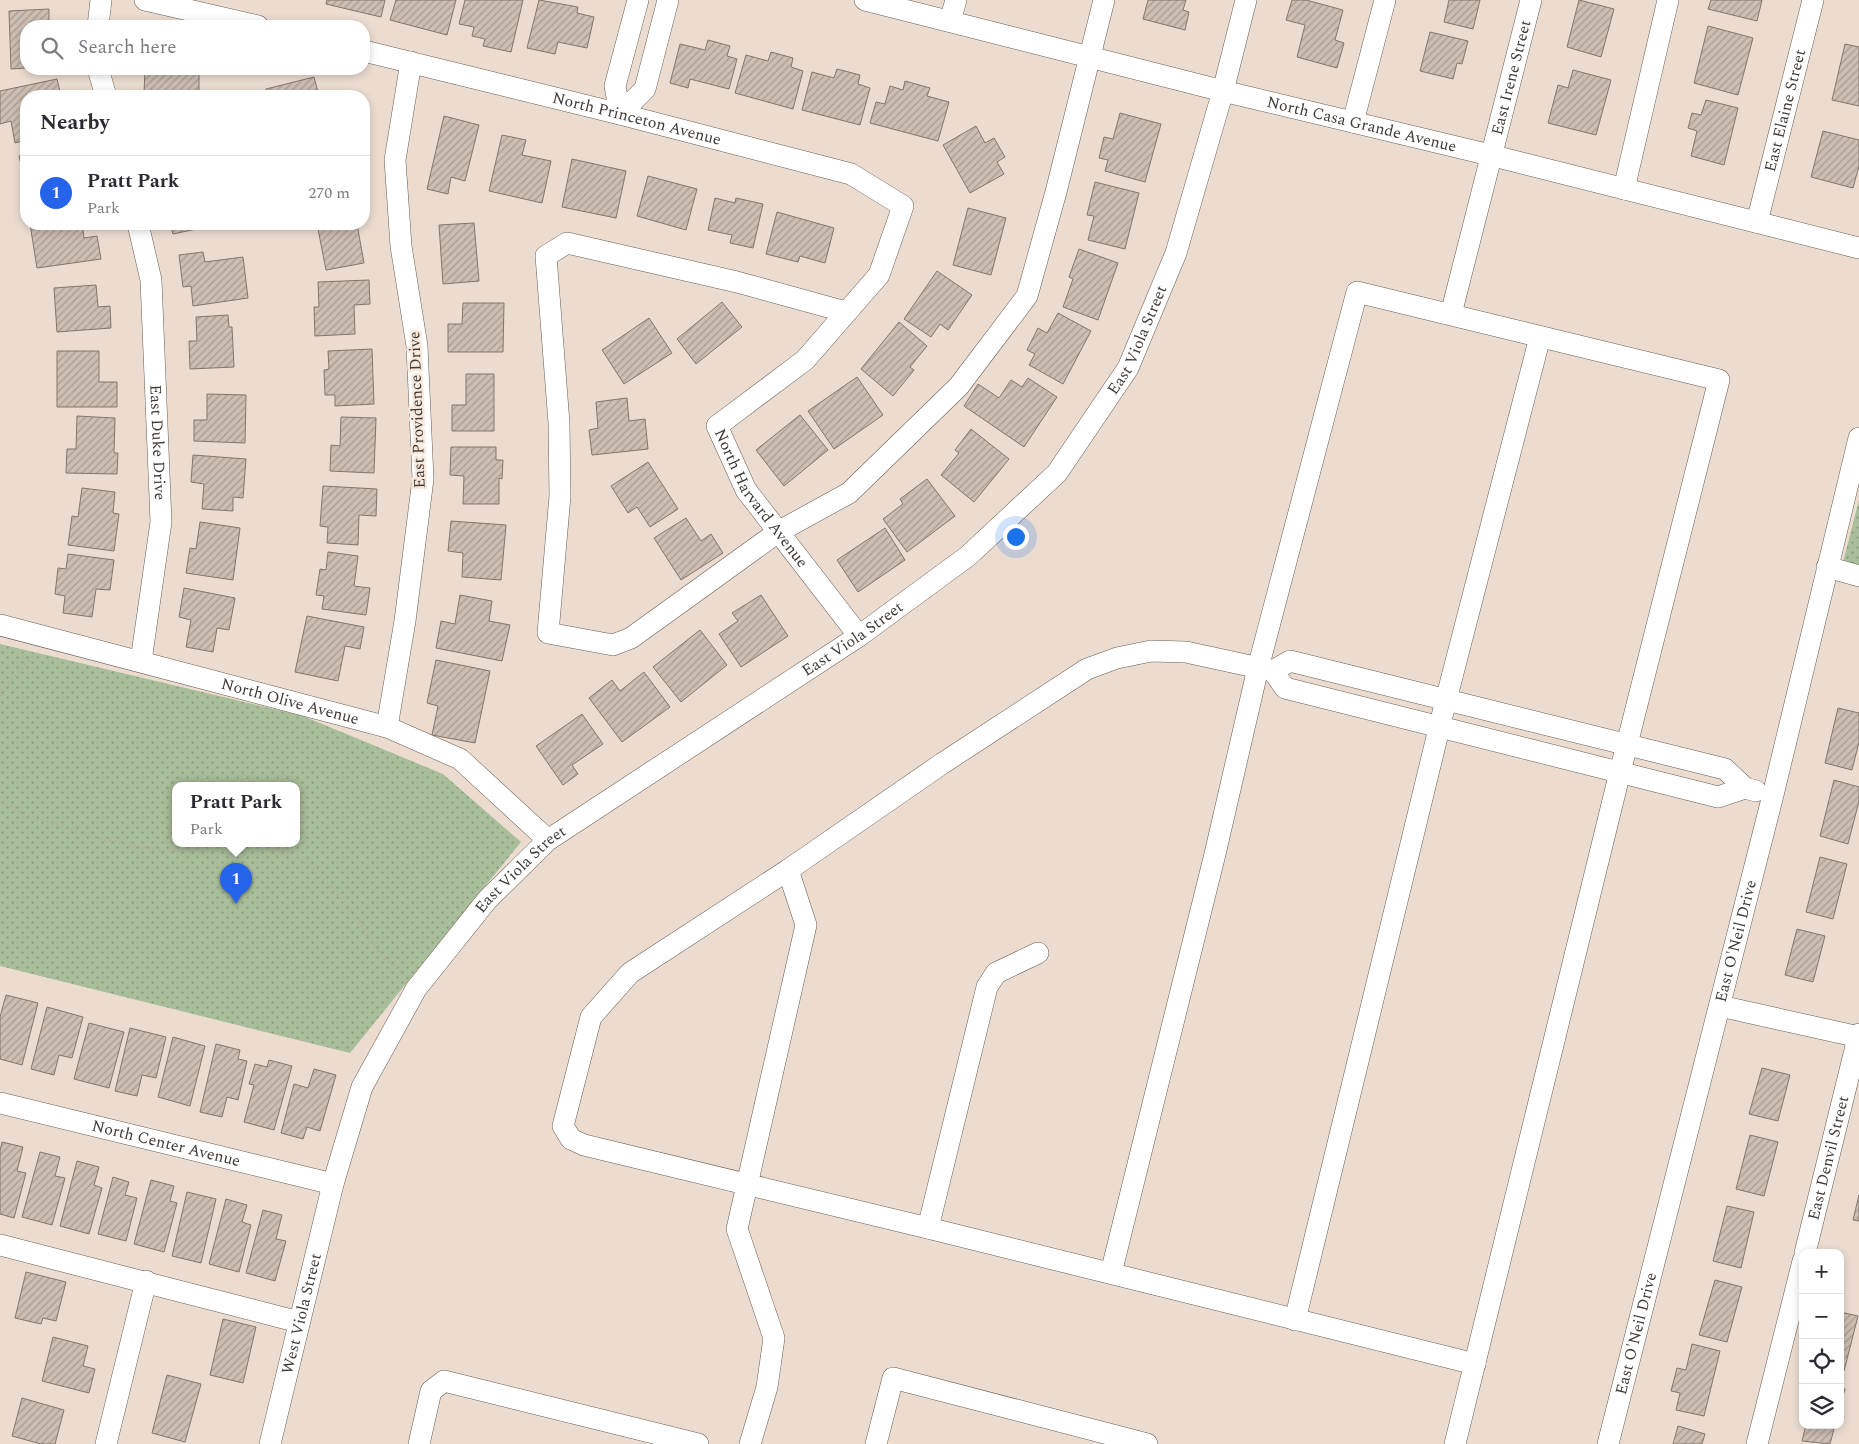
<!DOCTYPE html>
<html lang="en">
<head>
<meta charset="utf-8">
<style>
	body { margin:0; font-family:Spectral,serif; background:#f7f7f7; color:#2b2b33 }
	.controls { position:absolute; right:15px; bottom:15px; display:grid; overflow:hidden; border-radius:10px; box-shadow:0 2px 8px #0003 }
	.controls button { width:45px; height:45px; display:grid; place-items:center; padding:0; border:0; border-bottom:1px solid #e1e1e2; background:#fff; color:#2b2b33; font:25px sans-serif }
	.you { position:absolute; left:1015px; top:536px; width:18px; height:18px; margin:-12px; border:4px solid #fff; border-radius:50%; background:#1a73e8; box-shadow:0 0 0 8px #1a73e833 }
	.badge { display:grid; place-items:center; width:32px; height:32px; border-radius:50%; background:#2563eb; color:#fff; font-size:16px; font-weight:700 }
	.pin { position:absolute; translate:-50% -41px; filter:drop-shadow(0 1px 2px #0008) }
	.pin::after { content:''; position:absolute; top:26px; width:18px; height:15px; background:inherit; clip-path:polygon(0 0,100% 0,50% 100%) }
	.popup { position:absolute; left:172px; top:782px; width:128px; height:65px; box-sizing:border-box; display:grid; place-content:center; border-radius:10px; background:#fff; filter:drop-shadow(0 1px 4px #0005); font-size:16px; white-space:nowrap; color:#7c7c81 }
	.popup b { font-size:19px; color:#2b2b33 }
	.popup::after { content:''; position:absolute; left:50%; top:100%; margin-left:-10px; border:10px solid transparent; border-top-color:#fff }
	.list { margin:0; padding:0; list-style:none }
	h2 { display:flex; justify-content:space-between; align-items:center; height:65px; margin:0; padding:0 20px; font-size:21px }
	h2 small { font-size:16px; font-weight:400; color:#7c7c81 }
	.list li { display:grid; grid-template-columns:32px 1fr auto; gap:15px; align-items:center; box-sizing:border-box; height:75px; padding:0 20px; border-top:1px solid #e1e1e2 }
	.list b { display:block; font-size:19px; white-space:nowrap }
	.list p { margin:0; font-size:16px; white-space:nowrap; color:#7c7c81 }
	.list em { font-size:16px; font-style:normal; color:#7c7c81 }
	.icon { flex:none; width:28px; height:28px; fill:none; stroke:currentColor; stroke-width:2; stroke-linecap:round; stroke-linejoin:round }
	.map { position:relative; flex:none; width:1859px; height:1444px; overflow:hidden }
	.search { position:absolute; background:#fff; box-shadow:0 2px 8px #0003; left:20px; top:20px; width:350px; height:55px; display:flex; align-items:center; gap:12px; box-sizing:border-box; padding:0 18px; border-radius:20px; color:#7c7c81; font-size:19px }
	.panel { position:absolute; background:#fff; box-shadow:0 2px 8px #0003; left:20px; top:90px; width:350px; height:140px; border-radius:20px }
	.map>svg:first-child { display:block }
	.green { fill:url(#green-dots); fill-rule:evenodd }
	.building { fill:url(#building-hatch); stroke:#83756b }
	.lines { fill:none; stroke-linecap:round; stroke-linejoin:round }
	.minor-casing { stroke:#695b51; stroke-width:22 }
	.path { stroke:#b6a99f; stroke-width:3; stroke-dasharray:1 4; stroke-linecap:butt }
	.minor { stroke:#fff; stroke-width:21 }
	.labels { text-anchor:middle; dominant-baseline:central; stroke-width:5; stroke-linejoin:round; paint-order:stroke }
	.street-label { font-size:16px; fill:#403a35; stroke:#f9e9dd }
</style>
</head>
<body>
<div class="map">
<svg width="1859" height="1444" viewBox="0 0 1859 1444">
	<defs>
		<pattern id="green-dots" width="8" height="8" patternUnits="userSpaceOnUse" patternTransform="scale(1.25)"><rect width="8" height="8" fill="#a9be9a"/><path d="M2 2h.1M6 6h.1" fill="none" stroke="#8b9b7e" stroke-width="1.8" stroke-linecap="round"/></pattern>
		<pattern id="building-hatch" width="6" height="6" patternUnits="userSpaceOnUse" patternTransform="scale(1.25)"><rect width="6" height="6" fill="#cdbeb2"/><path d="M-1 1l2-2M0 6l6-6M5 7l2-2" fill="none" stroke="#a89b92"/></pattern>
	</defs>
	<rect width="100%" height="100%" fill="#ecdcd0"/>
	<g class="green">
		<path d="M1859 500V582L1839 578Z"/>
		<path d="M0 644 303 716 443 774 521 842 350 1053 0 966ZM176 785H296V843H176Z"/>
	</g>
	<g class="building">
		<path d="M327 0H385L381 17 326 4Z"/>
		<path d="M396 0H456L447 35 390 20Z"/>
		<path d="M465 0H523L511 52 483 46 485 39 472 36 474 27 459 24Z"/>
		<path d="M539 0 578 7 577 13 594 17 587 48 558 42 555 54 527 48Z"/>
		<path d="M1148 0H1186L1183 10 1189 12 1185 30 1143 19Z"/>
		<path d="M1292 0H1306L1343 10 1335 40 1344 43 1337 68 1297 57 1305 25 1286 20Z"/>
		<path d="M1449 0H1480L1473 29 1444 22Z"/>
		<path d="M1579 0 1614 9 1601 57 1567 47Z"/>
		<path d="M1711 0H1762L1757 21 1708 9Z"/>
		<path d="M49 9V26H26V68L11 69 9 11Z"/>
		<path d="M1708 26 1753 38 1738 95 1694 83Z"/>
		<path d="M1430 32 1468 41 1462 64 1457 63 1453 79 1420 71Z"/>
		<path d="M708 40 730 46 727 56 737 59 729 89 690 79 688 88 670 83 680 44 705 50Z"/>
		<path d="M1845 44 1859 47V106L1832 100Z"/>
		<path d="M771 52 793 58 791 67 803 71 793 109 735 93 746 55 768 61Z"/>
		<path d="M145 69H199V95L144 94Z"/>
		<path d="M837 69 860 75 858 84 870 88 860 125 802 110 812 72 834 78Z"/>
		<path d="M1573 70 1611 80 1596 135 1548 123 1558 85 1568 88Z"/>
		<path d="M314 77 319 96H268L266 89Z"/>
		<path d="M57 79 61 96H26V140L15 143 11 121 0 124V91Z"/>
		<path d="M905 81 930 88 927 96 949 102 938 141 870 123 876 102 885 104 890 86 903 90Z"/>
		<path d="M1706 100 1738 108 1724 165 1691 156 1697 131 1688 128 1692 113 1701 115Z"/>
		<path d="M1120 113 1161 124 1145 182 1105 171 1108 160 1099 158 1104 137 1113 139Z"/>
		<path d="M444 116 479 125 465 181 451 177 448 194 427 189Z"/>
		<path d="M976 126 985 143 994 138 1005 157 997 162 1004 174 970 193 943 145Z"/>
		<path d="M1823 131 1859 140V166L1853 188 1811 177Z"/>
		<path d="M502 135 526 140 522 155 551 161 542 203 489 191Z"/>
		<path d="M26 154V177L24 178 19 156Z"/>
		<path d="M572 159 626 171 616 218 562 207Z"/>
		<path d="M648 176 697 189 686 230 637 216Z"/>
		<path d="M1095 182 1139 193 1125 249 1088 240 1094 216 1087 215Z"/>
		<path d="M715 198 735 203 736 198 763 204 753 248 730 243 732 235 708 230Z"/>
		<path d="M968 208 1006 218 991 275 953 265Z"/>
		<path d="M777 212 834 228 825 263 800 256 798 262 766 254Z"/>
		<path d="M474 223 479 281 443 284 439 225Z"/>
		<path d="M30 224H82L84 238 97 236 101 259 37 268Z"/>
		<path d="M170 224H220L173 234Z"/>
		<path d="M317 224H357L364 263 326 270Z"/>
		<path d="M1079 249 1118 263 1098 320 1063 307 1073 279 1069 277Z"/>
		<path d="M203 252 205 262 243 257 248 298 193 306 191 286 183 287 179 255Z"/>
		<path d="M937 271 972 295 948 330 940 324 931 337 904 319Z"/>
		<path d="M369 280 370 304 354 305 355 334 315 336 314 307H319L318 282Z"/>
		<path d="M96 285 98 307 110 306 111 328 57 332 54 288Z"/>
		<path d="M722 302 742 327 696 364 677 339Z"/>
		<path d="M463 303H504L503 352H448V324H462Z"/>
		<path d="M1058 313 1091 331 1063 384 1029 365 1035 354 1027 350 1038 328 1047 333Z"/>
		<path d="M228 315 229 327H232L234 367 190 369 189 341H197L196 317Z"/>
		<path d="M649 318 672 353 624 384 602 350Z"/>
		<path d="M899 322 927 346 910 367 914 370 893 396 861 369Z"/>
		<path d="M372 349 374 404 335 406V395H325L324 370 329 369 328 351Z"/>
		<path d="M57 351H99V382H117V407H57Z"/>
		<path d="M466 374H494V431H452V405H466Z"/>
		<path d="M857 377 883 415 834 449 808 411Z"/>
		<path d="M1028 378 1057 397 1024 447 964 406 978 384 999 398 1011 380 1022 387Z"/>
		<path d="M207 394 246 395 245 443 194 441V420H207Z"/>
		<path d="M627 398 629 421 645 419 648 449 592 455 589 430 598 428 596 402Z"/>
		<path d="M800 415 828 450 784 486 756 450Z"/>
		<path d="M77 416 115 418 114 453H118L117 474 66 473 67 449H76Z"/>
		<path d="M341 417 376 418 374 473 330 471 331 445 340 446Z"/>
		<path d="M971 429 1009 459 974 502 941 475 959 453 955 450Z"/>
		<path d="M451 447H496V460H503L502 479 499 478V504H463L464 476 450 475Z"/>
		<path d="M193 455 246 459 243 498 233 497V511L202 509 204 484 191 482Z"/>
		<path d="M648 462 678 509 650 527 637 507 628 513 611 486Z"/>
		<path d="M927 479 955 516 907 552 883 519 903 504 900 499Z"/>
		<path d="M323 486 377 489 376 516 359 515 358 545 327 543 328 527 320 526Z"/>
		<path d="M82 488 115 492 113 513 119 514 114 551 68 545 72 516 78 517Z"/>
		<path d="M686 518 701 541 711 534 723 553 681 580 654 538Z"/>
		<path d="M451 521 506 525 501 580 462 577 463 553 448 551Z"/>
		<path d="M200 522 240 528 233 580 186 573 190 548 196 549Z"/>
		<path d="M885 528 905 560 858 592 837 560Z"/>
		<path d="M328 552 358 556 354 586 370 588 366 615 322 609 324 596 316 595 320 569 326 570Z"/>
		<path d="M68 554 114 560 110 590 96 589 92 617 63 613 65 596 55 594 58 568 66 569Z"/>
		<path d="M184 588 235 598 229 630 217 628 213 652 186 647 191 620 179 617Z"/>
		<path d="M460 595 492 601 489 621 510 625 502 661 436 648 441 621 455 624Z"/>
		<path d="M761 595 788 636 741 667 719 634 738 621 732 613Z"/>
		<path d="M307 616 364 627 360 649 345 646 338 681 295 672Z"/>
		<path d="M700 630 727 665 681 702 653 667Z"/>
		<path d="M436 660 490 671 475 743 432 735 438 706 427 703Z"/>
		<path d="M644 672 670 707 622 742 589 698 612 680 620 691Z"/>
		<path d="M1838 708 1859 713V742L1852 770 1825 763Z"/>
		<path d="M582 714 603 744 572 765 578 774 563 785 536 746Z"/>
		<path d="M1834 780 1859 787V801L1848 844 1820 836Z"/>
		<path d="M1820 857 1847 864 1833 919 1806 912Z"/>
		<path d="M1797 929 1825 936 1813 982 1785 975Z"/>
		<path d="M6 995 38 1003 22 1065 0 1059V1017Z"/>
		<path d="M47 1007 83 1017 72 1058 59 1055 54 1075 31 1069Z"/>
		<path d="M89 1023 124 1032 109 1088 74 1079Z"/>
		<path d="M130 1028 166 1037 156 1078 142 1075 137 1096 115 1091Z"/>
		<path d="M173 1037 205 1046 190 1106 158 1097Z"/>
		<path d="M216 1044 240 1050 238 1059 247 1061 238 1100 227 1097 222 1117 200 1112Z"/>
		<path d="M269 1060 292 1066 274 1130 244 1122 254 1085 249 1084 255 1064 267 1067Z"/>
		<path d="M1762 1068 1790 1075 1778 1121 1749 1114Z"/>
		<path d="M314 1069 336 1075 320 1131 307 1127 303 1139 281 1133 294 1084 308 1088Z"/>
		<path d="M1750 1135 1778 1142 1764 1196 1736 1189Z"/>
		<path d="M2 1142 23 1147 17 1171 26 1173 14 1218 0 1214V1151Z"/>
		<path d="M40 1152 60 1157 55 1176 65 1178 52 1225 22 1217Z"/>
		<path d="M77 1161 99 1167 94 1185 102 1188 89 1234 60 1226Z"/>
		<path d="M113 1177 129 1182 125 1195 137 1198 126 1241 98 1234Z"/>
		<path d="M151 1180 174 1186 170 1201 177 1203 164 1252 134 1244Z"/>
		<path d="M187 1192 216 1199 201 1263 172 1256Z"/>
		<path d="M1859 1195V1221L1853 1220Z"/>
		<path d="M226 1199 247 1205 242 1222 251 1225 239 1272 209 1264Z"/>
		<path d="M1727 1206 1754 1212 1741 1268 1713 1261Z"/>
		<path d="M263 1210 282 1215 276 1239 286 1241 275 1281 246 1273Z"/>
		<path d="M26 1272 66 1282 56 1321 43 1318 41 1324 15 1318Z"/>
		<path d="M1715 1280 1742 1287 1727 1342 1699 1335Z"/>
		<path d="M1840 1312 1858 1316 1844 1371 1840 1370Z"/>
		<path d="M223 1319 256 1327 243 1383 210 1375Z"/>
		<path d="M53 1337 88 1346 83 1366 95 1369 89 1393 42 1381Z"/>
		<path d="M1692 1344 1720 1351 1704 1416 1676 1410 1680 1393 1671 1391 1677 1368 1686 1370Z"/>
		<path d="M167 1375 201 1384 185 1442 152 1433Z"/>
		<path d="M1840 1387 1845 1389 1840 1406Z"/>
		<path d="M22 1398 64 1410 55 1444H41L12 1436Z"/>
		<path d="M1806 1425H1835L1830 1444 1802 1441Z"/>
		<path d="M1678 1426 1705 1434 1702 1444H1673Z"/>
	</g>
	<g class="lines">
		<g class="minor-casing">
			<g id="minor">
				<path d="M145 0 258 26"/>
				<path d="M638 0 615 86 620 114 645 89 668 0"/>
				<path id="s1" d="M865 0 1223 91 1490 155 1859 248"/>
				<path d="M950 21 956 0"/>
				<path d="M98 26 101 0"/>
				<path id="s2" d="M364 51 620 114 851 174 903 206 879 275 805 360 717 426 746 490 859 636"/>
				<path d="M98 69 106 96"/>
				<path d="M1353 122 1385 0"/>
				<path d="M1624 189 1668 0"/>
				<path id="s3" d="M1757 222 1813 0"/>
				<path id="s4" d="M138 224 151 280 161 522 141 661"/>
				<path d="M846 312 737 282 567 243 546 256 559 423 560 496 548 633 613 645 631 638 778 532 849 493 959 386 1027 296 1056 192 1104 0"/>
				<path id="s5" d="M1451 314 1531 0"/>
				<path d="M1827 567 1859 576"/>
				<path id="s6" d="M0 625 387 727 460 759 548 840"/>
				<path d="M1273 671 1290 661 1725 769 1745 788 1756 791"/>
				<path d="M387 727 405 621 423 479 417 346 401 246 395 160 411 62"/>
				<path d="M1720 1006 1859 1037"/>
				<path id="s7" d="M0 1103 333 1184"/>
				<path d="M928 1228 987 987 996 973 1038 953"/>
				<path d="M0 1245 299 1322"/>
				<path id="s8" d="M1805 1253 1859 1034"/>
				<path d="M1111 1273 1215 854 1258 668 1357 292 1719 380 1620 772 1455 1444"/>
				<path d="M1295 1320 1446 700 1540 337"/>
				<path d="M1475 1364 928 1228 584 1145 571 1139 563 1126 591 1017 630 973 788 870 943 763 1087 669 1117 658 1151 651 1186 652 1273 671 1285 688 1718 797 1745 788"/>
				<path d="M106 1444 146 1281"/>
				<path id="s9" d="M270 1444 333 1184 362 1087 416 989 487 900 548 840 859 636 968 556 1057 473 1128 368 1176 253 1223 91 1246 0"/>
				<path d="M419 1444 431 1391 444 1381 698 1444"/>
				<path d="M750 1444 767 1387 774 1338 737 1229 806 925 788 870"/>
				<path d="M876 1444 893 1378 1147 1444"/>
				<path id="s10" d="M1608 1444 1773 795 1859 438"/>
				<path d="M1757 1444 1803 1261"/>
			</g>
		</g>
		<g class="path">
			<path d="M0 701 4 688 34 655"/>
			<path d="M0 797 1 801C35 823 120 846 161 850 183 852 208 845 230 843"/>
			<path d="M244 843C257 844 272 846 285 851 305 858 342 897 354 915 369 936 381 960 403 973"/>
		</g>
		<use href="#minor" class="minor"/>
	</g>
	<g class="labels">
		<g class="street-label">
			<text stroke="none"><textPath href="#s5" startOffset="244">East Irene Street</textPath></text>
			<text stroke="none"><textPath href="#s3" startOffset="115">East Elaine Street</textPath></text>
			<text stroke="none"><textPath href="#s2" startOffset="281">North Princeton Avenue</textPath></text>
			<text stroke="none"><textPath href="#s1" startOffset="512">North Casa Grande Avenue</textPath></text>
			<text stroke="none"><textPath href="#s9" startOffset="1465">East Viola Street</textPath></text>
			<text transform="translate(417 410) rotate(-92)">East Providence Drive</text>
			<text stroke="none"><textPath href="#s4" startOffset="220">East Duke Drive</textPath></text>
			<text stroke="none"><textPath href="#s2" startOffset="944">North Harvard Avenue</textPath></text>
			<text stroke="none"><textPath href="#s9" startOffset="1045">East Viola Street</textPath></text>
			<text stroke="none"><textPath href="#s6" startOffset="300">North Olive Avenue</textPath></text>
			<text stroke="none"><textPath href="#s9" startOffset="640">East Viola Street</textPath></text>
			<text stroke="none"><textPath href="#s10" startOffset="519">East O'Neil Drive</textPath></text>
			<text stroke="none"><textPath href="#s7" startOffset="171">North Center Avenue</textPath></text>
			<text stroke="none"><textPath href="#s8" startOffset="98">East Denvil Street</textPath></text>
			<text stroke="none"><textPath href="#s9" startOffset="134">West Viola Street</textPath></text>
			<text stroke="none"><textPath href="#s10" startOffset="114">East O'Neil Drive</textPath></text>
		</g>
	</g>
</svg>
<div class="controls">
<button>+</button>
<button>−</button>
<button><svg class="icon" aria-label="locate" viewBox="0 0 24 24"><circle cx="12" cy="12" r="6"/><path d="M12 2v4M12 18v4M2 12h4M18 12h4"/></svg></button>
<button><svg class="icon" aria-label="layers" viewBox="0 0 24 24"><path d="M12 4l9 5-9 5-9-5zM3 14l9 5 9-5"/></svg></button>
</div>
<div class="you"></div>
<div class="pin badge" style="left:236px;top:904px">1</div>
<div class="popup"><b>Pratt Park</b>Park</div>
<div class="search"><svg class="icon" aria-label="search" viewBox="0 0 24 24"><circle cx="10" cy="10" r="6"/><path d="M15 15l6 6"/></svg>Search here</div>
<section class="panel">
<h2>Nearby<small></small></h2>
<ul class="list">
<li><span class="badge">1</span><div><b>Pratt Park</b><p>Park</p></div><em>270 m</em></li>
</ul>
</section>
</div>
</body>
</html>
